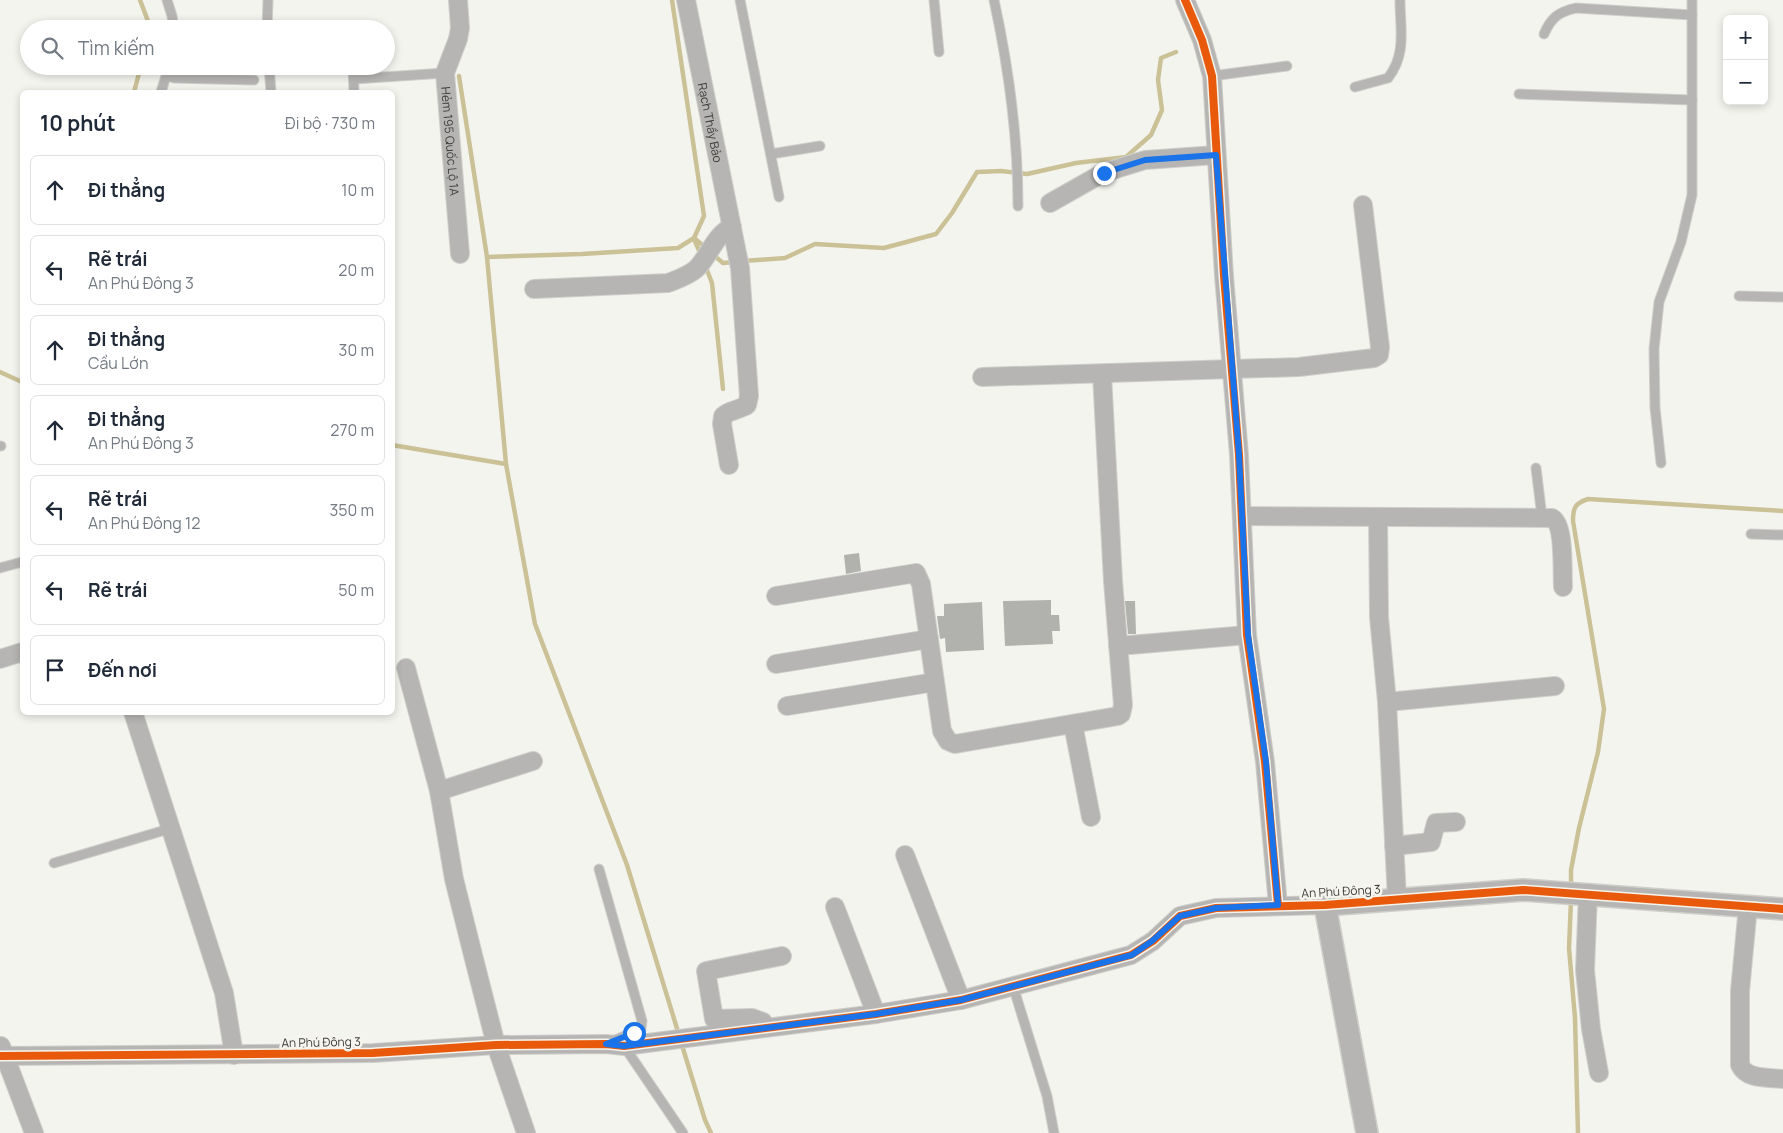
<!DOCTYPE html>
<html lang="vi">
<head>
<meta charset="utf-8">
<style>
	body { margin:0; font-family:Manrope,sans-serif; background:#f6f6f7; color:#1f2937 }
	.controls { position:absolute; right:15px; top:15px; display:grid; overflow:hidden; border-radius:8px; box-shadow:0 2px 8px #0003 }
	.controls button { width:45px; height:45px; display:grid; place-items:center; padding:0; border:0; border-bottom:1px solid #e0e1e3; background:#fff; color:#1f2937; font:25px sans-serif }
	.stop { position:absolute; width:15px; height:15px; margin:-11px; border:4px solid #1a73e8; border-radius:50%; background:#fff }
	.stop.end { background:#1a73e8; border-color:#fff; box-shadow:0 1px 5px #0008 }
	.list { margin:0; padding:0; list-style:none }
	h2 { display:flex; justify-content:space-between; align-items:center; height:65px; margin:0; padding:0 20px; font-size:21px }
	h2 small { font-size:16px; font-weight:400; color:#747a83 }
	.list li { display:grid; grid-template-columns:32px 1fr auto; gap:15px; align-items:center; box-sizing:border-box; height:70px; margin:0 10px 10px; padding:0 10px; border:1px solid #e0e1e3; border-radius:8px }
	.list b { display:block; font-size:19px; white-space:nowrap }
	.list p { margin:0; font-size:16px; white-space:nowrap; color:#747a83 }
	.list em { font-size:16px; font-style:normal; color:#747a83 }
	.icon { flex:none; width:28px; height:28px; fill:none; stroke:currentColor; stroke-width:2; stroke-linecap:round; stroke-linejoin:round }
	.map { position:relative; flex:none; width:1783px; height:1133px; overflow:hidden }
	.search { position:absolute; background:#fff; box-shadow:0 2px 8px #0003; left:20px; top:20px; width:375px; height:55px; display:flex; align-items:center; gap:12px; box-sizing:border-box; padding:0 18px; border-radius:28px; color:#747a83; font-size:19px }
	.panel { position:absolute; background:#fff; box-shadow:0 2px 8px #0003; left:20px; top:90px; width:375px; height:625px; border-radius:8px }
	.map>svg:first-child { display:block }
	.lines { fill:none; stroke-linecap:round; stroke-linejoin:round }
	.stream { stroke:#cbc197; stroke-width:4.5 }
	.building { fill:#b1b1ae }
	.service-casing { stroke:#cececb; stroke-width:11 }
	.minor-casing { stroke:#cececb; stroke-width:20 }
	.tertiary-casing { stroke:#cececb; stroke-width:24 }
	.service { stroke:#b6b5b3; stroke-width:9 }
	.minor { stroke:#b6b5b3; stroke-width:18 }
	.tertiary { stroke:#b6b5b3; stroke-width:21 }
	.cycleway-casing { stroke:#f6f5ed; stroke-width:11 }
	.cycleway { stroke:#e8590c; stroke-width:8 }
	.route { stroke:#1a73e8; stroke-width:6 }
	.labels { text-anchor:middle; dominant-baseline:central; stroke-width:5; stroke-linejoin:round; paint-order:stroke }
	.street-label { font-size:12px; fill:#3c3c39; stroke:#f6f5ed }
</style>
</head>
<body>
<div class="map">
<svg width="1783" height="1133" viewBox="0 0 1783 1133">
	<rect width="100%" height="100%" fill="#f4f4ef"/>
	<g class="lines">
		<g class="stream">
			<path d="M140 0 151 29"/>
			<path d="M459 76 487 257 506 464 535 624 627 865 679 1035"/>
			<path d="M134 92 141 66"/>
			<path d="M694 238 706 248"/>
			<path d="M694 239 701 255"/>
			<path d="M711 253 723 263 735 262"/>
			<path d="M487 257 582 254 678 248 694 238 704 216 672 0"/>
			<path d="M743 261 785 258 815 244 884 248 936 234 952 213 977 172 1001 171 1027 174 1076 163 1126 157 1151 135 1162 110 1158 80 1161 58 1176 52"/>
			<path d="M705 265 712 283 723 389"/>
			<path d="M0 372 22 382"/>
			<path d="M392 445 506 464"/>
			<path d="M1571 887V870L1579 828 1598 752 1604 709 1573 521C1573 508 1575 503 1588 499L1783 511"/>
			<path d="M1571 900 1569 948 1575 1018 1578 1133"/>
			<path d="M681 1042 705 1120 711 1133"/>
		</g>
	</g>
	<g class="building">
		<path d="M859 553 861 571 846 574 844 555Z"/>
		<path d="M1051 600V615H1059L1060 631H1052L1053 644 1005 646 1003 601Z"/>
		<path d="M1125 601H1135L1136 634H1128Z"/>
		<path d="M982 602 984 650 946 652 945 638 940 639 937 616H944V604Z"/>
	</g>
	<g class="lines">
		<g class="service-casing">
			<g id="service">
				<path d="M167 0 172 16 174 29"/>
				<path d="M740 0 779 197"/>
				<path d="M934 0 939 52"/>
				<path d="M994 0C1009 69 1018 136 1018 206"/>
				<path d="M267 29 268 0"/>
				<path d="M1544 34C1551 18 1558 12 1576 8L1692 15"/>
				<path d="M168 66 167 75 174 78 254 80"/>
				<path d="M269 66 271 92"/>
				<path d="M353 66 354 92"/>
				<path d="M1212 76 1287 66"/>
				<path d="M354 79 445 73"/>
				<path d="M1355 87 1388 78C1407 54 1400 28 1400 0"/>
				<path d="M161 92 167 73"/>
				<path d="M1519 94 1692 100"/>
				<path d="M771 154 820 146"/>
				<path d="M1739 296 1783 297"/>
				<path d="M0 446H1"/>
				<path d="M1661 463 1655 408 1654 349 1659 302 1681 242 1692 195V0"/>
				<path d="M1536 468 1542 517"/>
				<path d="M1751 534 1783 535"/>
				<path d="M0 568 22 562"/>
				<path d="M54 863 172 828"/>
				<path d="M599 869 642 1021 641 1029 613 1041"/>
				<path d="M1013 986 1047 1096 1054 1133"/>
				<path d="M624 1046 683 1133"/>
			</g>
		</g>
		<g class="minor-casing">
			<g id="minor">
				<path id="s1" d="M458 0 460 28 458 39 445 73 460 254"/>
				<path id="s2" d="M686 0 740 268 749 396 747 405C739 410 730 410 723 416L722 424 729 465"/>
				<path d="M1185 0 1202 40 1212 76 1224 276 1239 455 1247 635 1265 762 1278 905"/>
				<path d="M1050 203 1103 173 1145 160 1216 155"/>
				<path d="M534 289 668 283C678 279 688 276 696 269 709 257 715 234 732 227"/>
				<path d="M982 377 1299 367 1374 358 1379 355 1380 347 1363 205"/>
				<path d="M1242 516 1552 518C1565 525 1562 571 1563 587"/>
				<path d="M1378 517 1379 617 1387 702 1397 899"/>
				<path d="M776 596 916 573 921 584 942 731 948 741 955 744 1118 716 1121 714 1123 705 1113 581 1102 374"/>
				<path d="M1118 646 1247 635"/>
				<path d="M0 659 22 652"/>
				<path d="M776 664 929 639"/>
				<path d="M406 668 439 791 454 879 474 959 496 1045 526 1133"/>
				<path d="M1387 702 1555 686"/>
				<path d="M787 706 935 682"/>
				<path d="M133 712 224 993 234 1055"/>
				<path d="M1073 724 1091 817"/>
				<path d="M439 791 533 761"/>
				<path d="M1394 846 1431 842 1436 823 1456 822"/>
				<path d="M905 855 961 1000"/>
				<path d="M1588 893 1585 970 1591 1029 1599 1073"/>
				<path d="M1748 906 1740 991V1065C1747 1080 1768 1077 1783 1079"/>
				<path d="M835 907 876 1014"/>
				<path d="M763 1022 752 1018 714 1019 706 971 782 956"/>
				<path d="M1 1046 34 1133"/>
				<path d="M0 1056 373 1053 496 1045 606 1044 624 1046 876 1014 961 1000 1131 955 1153 941 1180 916 1216 908 1325 905"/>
			</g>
		</g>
		<g class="tertiary-casing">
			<path id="tertiary" d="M1367 1133 1325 905 1523 890 1783 909"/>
		</g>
		<use href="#service" class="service"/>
		<use href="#minor" class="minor"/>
		<use href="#tertiary" class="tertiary"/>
		<g class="cycleway-casing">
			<g id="cycleway">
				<path d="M1185 0 1202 40 1212 76 1224 276 1239 455 1247 635 1265 762 1278 905"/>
				<path d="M0 1056 373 1053 496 1045 606 1044 624 1046 876 1014 961 1000 1131 955 1153 941 1180 916 1216 908 1325 905 1523 890 1783 909"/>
			</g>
		</g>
		<use href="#cycleway" class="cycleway"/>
	</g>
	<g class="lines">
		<path class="route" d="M634 1033 606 1044 624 1046 876 1014 961 1000 1132 955 1152 941 1180 916 1216 908 1278 905 1266 762 1248 635 1239 455 1216 155 1145 160 1104 173"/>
	</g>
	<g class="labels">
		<g class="street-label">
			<text stroke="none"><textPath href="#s2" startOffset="125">Rạch Thầy Bảo</textPath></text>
			<text stroke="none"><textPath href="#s1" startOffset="144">Hẻm 195 Quốc Lộ 1A</textPath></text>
			<text transform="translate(1341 891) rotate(-3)">An Phú Đông 3</text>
			<text transform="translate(321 1042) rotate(-1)">An Phú Đông 3</text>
		</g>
	</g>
</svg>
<div class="controls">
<button>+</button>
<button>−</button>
</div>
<div class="stop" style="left:634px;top:1033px"></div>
<div class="stop end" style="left:1104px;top:173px"></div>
<div class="search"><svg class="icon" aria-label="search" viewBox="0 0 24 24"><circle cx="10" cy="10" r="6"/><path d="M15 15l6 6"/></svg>Tìm kiếm</div>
<section class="panel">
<h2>10 phút<small>Đi bộ · 730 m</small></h2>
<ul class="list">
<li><svg class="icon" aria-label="ahead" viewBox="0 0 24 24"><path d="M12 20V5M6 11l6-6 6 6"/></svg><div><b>Đi thẳng</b></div><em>10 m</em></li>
<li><svg class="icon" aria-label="left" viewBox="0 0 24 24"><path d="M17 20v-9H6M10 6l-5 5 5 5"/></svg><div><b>Rẽ trái</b><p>An Phú Đông 3</p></div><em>20 m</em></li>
<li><svg class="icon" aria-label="ahead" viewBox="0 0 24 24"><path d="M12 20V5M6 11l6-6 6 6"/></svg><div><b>Đi thẳng</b><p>Cầu Lớn</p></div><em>30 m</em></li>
<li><svg class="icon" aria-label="ahead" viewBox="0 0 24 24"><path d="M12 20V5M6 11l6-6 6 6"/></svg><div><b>Đi thẳng</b><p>An Phú Đông 3</p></div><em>270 m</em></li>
<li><svg class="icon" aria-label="left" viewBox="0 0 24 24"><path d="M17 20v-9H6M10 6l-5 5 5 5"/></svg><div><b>Rẽ trái</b><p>An Phú Đông 12</p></div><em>350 m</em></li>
<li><svg class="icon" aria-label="left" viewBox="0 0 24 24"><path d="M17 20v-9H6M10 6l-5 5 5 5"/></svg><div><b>Rẽ trái</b></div><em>50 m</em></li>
<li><svg class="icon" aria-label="arrive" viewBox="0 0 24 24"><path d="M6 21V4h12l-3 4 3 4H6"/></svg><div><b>Đến nơi</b></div></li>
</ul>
</section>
</div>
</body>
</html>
